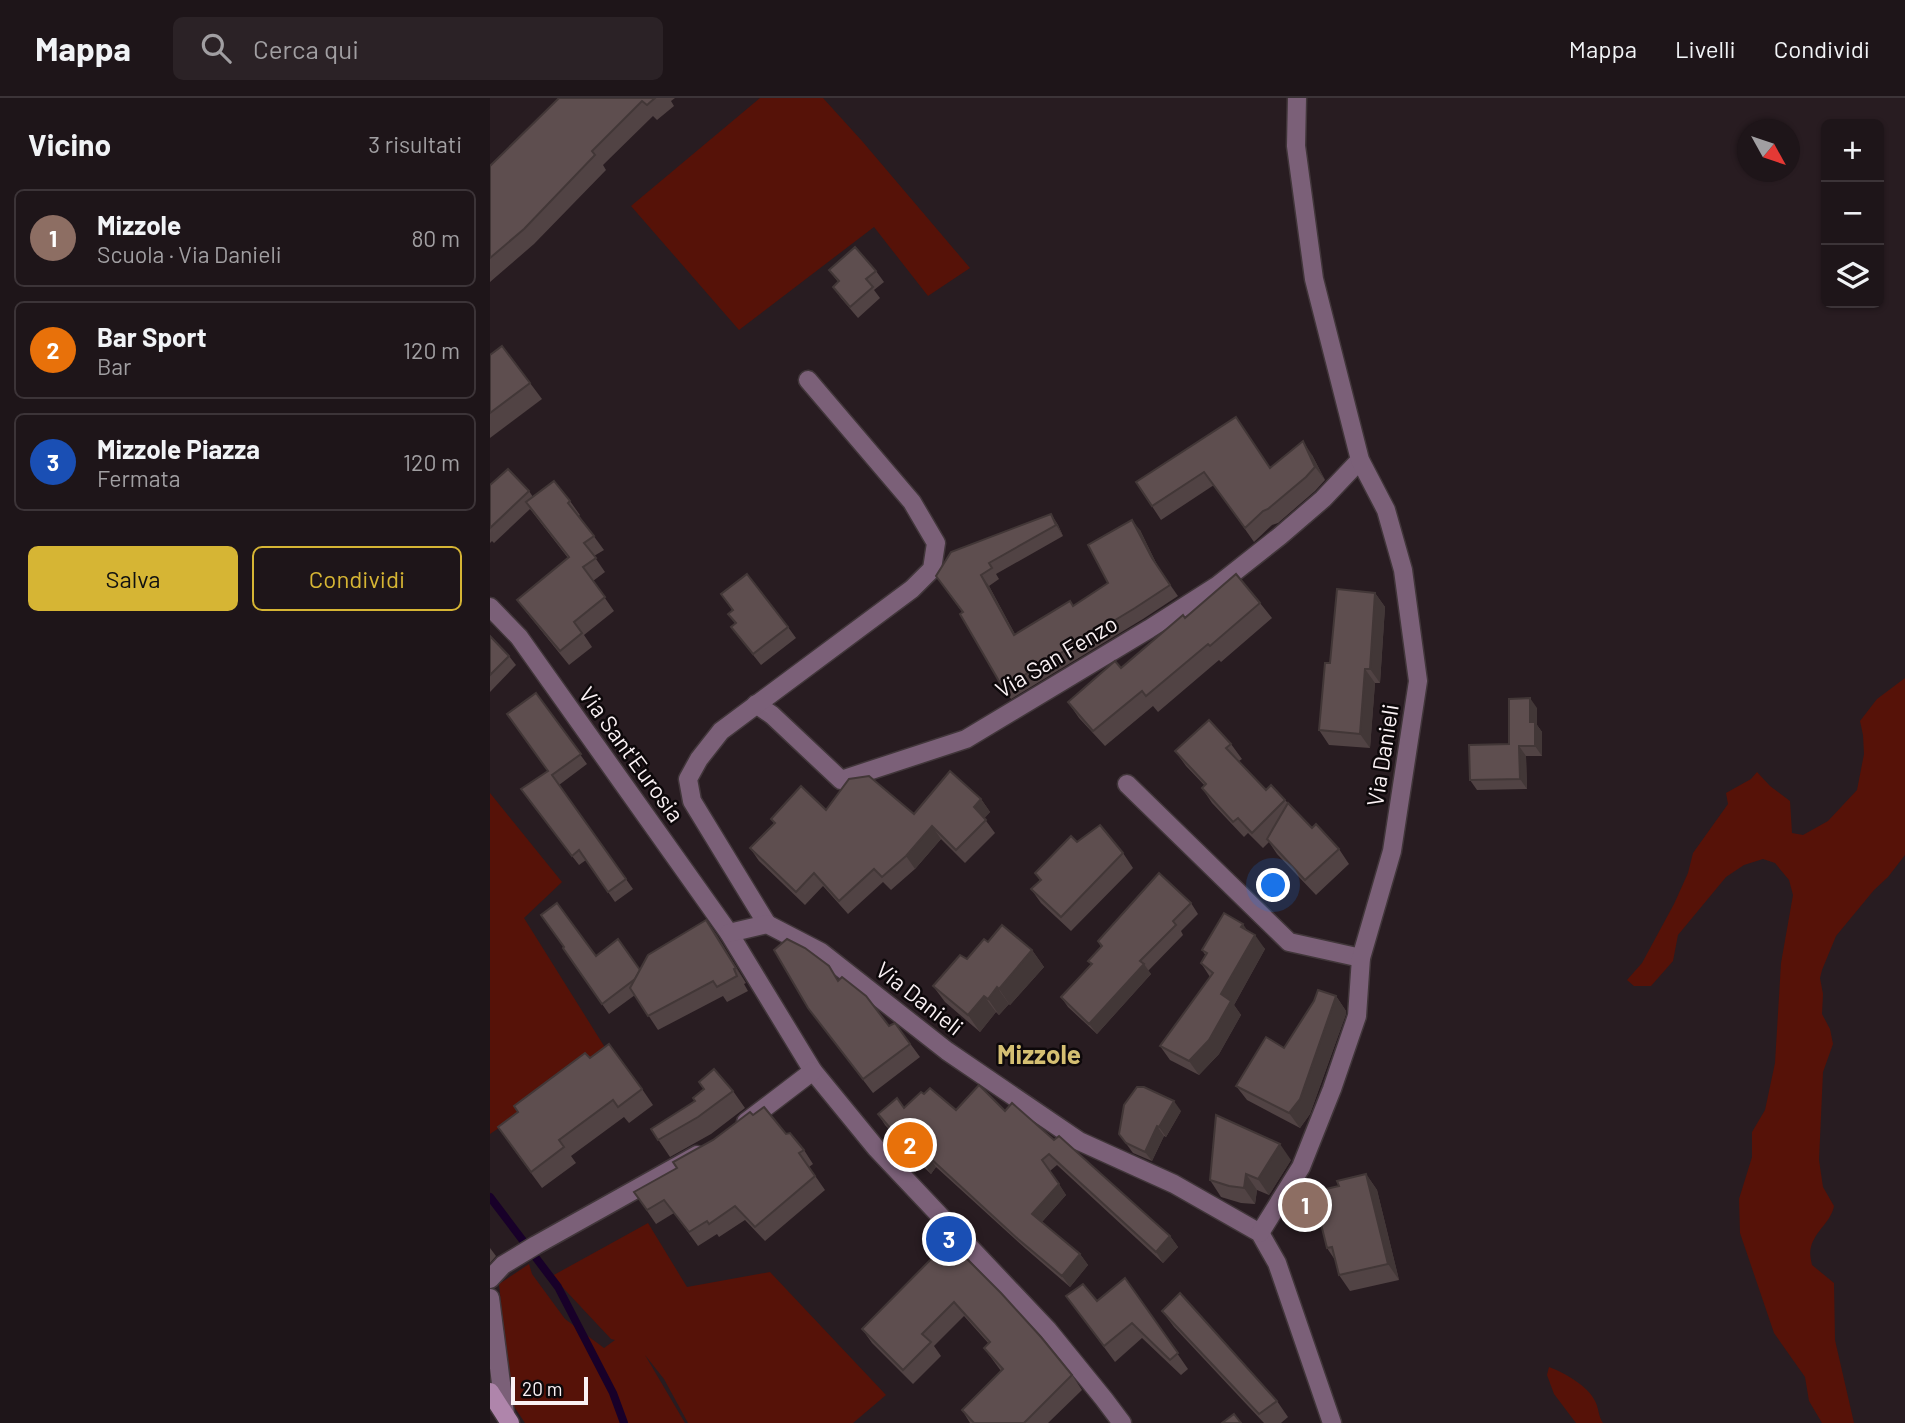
<!DOCTYPE html>
<html lang="it">
<head>
<meta charset="utf-8">
<style>
	body { margin:0; font-family:Barlow,sans-serif; background:#2b2226; color:#f1f3f6 }
	.controls { position:absolute; right:21px; top:21px; display:grid; overflow:hidden; border-radius:10px; box-shadow:0 2px 5px #0004 }
	.controls button { width:63px; height:63px; display:grid; place-items:center; padding:0; border:0; border-bottom:2px solid #3c3438; background:#1e1519; color:#f1f3f6; font:35px sans-serif }
	.compass { position:absolute; left:1247px; top:21px; width:63px; height:63px; border-radius:50%; background:#1e1519; box-shadow:0 2px 5px #0004; rotate:130deg }
	.scale { position:absolute; left:21px; bottom:18px; width:77px; box-sizing:border-box; padding-left:7px; border:4px solid #faf1f4; border-top:0; font-size:19px; line-height:24px; white-space:nowrap; color:#faf1f4; -webkit-text-stroke:5px #0d080a; paint-order:stroke }
	.you { position:absolute; left:784px; top:788px; width:24px; height:24px; margin:-18px; border:5px solid #fff; border-radius:50%; background:#1a73e8; box-shadow:0 0 0 10px #1a73e833 }
	.badge { display:grid; place-items:center; width:46px; height:46px; border-radius:50%; background:#d6b534; color:#fff; font-size:23px; font-weight:700 }
	.pin { position:absolute; translate:-50% -50%; border:4px solid #fff; box-shadow:0 2px 7px #0006 }
	.list { margin:0; padding:0; list-style:none }
	h2 { display:flex; justify-content:space-between; align-items:center; height:91px; margin:0; padding:0 28px; font-size:30px }
	h2 small { font-size:23px; font-weight:400; color:#a19fa2 }
	.list li { display:grid; grid-template-columns:46px 1fr auto; gap:21px; align-items:center; box-sizing:border-box; height:98px; margin:0 14px 14px; padding:0 14px; border:2px solid #3c3438; border-radius:10px }
	.list b { display:block; font-size:26px; white-space:nowrap }
	.list p { margin:0; font-size:23px; white-space:nowrap; color:#a19fa2 }
	.list em { font-size:23px; font-style:normal; color:#a19fa2 }
	.actions { display:flex; gap:14px; padding:21px 28px }
	.actions a { flex:1; padding:16px 0; border:2px solid #d6b534; border-radius:10px; text-align:center; font-size:24px; color:#d6b534 }
	.actions .main { background:#d6b534; color:#111 }
	.icon { flex:none; width:38px; height:38px; fill:none; stroke:currentColor; stroke-width:2; stroke-linecap:round; stroke-linejoin:round }
	.map { position:relative; flex:none; width:1415px; height:1325px; overflow:hidden }
	header { display:flex; align-items:center; gap:42px; box-sizing:border-box; height:98px; padding:0 35px; background:#1e1519; border-bottom:2px solid #3c3438 }
	header strong { font-size:33px }
	nav { display:flex; gap:38px; margin-inline-start:auto; font-size:24px }
	.search { width:490px; height:63px; background:#2b2226; display:flex; align-items:center; gap:18px; box-sizing:border-box; padding:0 24px; border-radius:10px; color:#a19fa2; font-size:26px }
	main { display:flex }
	aside { flex:1; background:#1e1519 }
	.map>svg:first-child { display:block }
	.green { fill:#561208 }
	.lines { fill:none; stroke-linecap:round; stroke-linejoin:round }
	.stream { stroke:#180029; stroke-width:8 }
	.street-casing { stroke:#41363a; stroke-width:21 }
	.secondary-casing { stroke:#41363a; stroke-width:21 }
	.street { stroke:#7b6078; stroke-width:18 }
	.secondary { stroke:#af85ab; stroke-width:18 }
	.wall { fill:#514344 }
	.shaded-wall { fill:#423737 }
	.building { fill:#5e4e4f; stroke:#423737; stroke-width:2 }
	.labels { text-anchor:middle; dominant-baseline:central; stroke-width:5; stroke-linejoin:round; paint-order:stroke }
	.street-label { font-size:23px; fill:#faf1f4; stroke:#0d080a }
	.quarter-label { font-size:26px; font-weight:bold; fill:#d5bf72; stroke:#0d080a }
</style>
</head>
<body>
<header>
<strong>Mappa</strong>
<div class="search"><svg class="icon" aria-label="search" viewBox="0 0 24 24"><circle cx="10" cy="10" r="6"/><path d="M15 15l6 6"/></svg>Cerca qui</div>
<nav><a>Mappa</a><a>Livelli</a><a>Condividi</a></nav>
</header>
<main>
<aside>
<h2>Vicino<small>3 risultati</small></h2>
<ul class="list">
<li><span class="badge" style="background:#8d6e63">1</span><div><b>Mizzole</b><p>Scuola · Via Danieli</p></div><em>80 m</em></li>
<li><span class="badge" style="background:#e8710a">2</span><div><b>Bar Sport</b><p>Bar</p></div><em>120 m</em></li>
<li><span class="badge" style="background:#1a4fb4">3</span><div><b>Mizzole Piazza</b><p>Fermata</p></div><em>120 m</em></li>
</ul>
<div class="actions"><a class="main">Salva</a><a>Condividi</a></div>
</aside>
<div class="map">
<svg width="1415" height="1325" viewBox="0 0 1415 1325">
	<rect width="100%" height="100%" fill="#281c21"/>
	<g class="green">
		<path d="M270 0H333L372 43 480 170 438 198 384 129 249 232 141 108Z"/>
		<path d="M1415 580V757L1398 779 1384 792 1346 838 1332 872 1330 880 1333 896 1332 916 1340 931 1343 946 1333 974 1329 1062 1333 1089 1344 1108C1341 1124 1325 1133 1321 1149 1319 1155 1321 1162 1322 1167L1344 1185 1345 1242 1364 1325H1332L1319 1303 1315 1279 1284 1235 1250 1135 1249 1101 1262 1059V1034L1275 1012 1285 965 1291 865 1303 797 1299 782 1285 765 1273 761 1254 767 1236 779 1188 837 1183 863 1161 888H1144L1137 882 1152 865 1184 806 1198 775 1203 755 1238 706 1236 695 1261 681 1267 674 1280 688 1300 703 1302 735 1313 737 1338 723 1367 692 1374 656 1373 637 1370 623 1387 601Z"/>
		<path d="M0 695 72 784 34 820 119 956 0 1036Z"/>
		<path d="M158 1125 197 1189 280 1174 396 1297 363 1325H198L174 1281 155 1257 195 1325H35L21 1304 9 1186 39 1166 42 1176 75 1221 114 1250 125 1242 121 1241 62 1178Z"/>
		<path d="M1059 1269C1075 1275 1098 1288 1105 1303 1109 1310 1108 1318 1113 1325H1086L1064 1296 1057 1277Z"/>
	</g>
	<g class="lines">
		<path class="stream" d="M0 1099 68 1189 123 1295 134 1325"/>
		<g class="street-casing">
			<g id="street">
				<path d="M0 509 29 539 239 835 323 973 386 1050 558 1232 614 1301 632 1325"/>
				<path d="M266 606 282 617 351 682 476 641 659 531 728 487 790 438 833 401 870 362"/>
				<path d="M637 686 799 844 871 860"/>
				<path d="M277 826 202 703 198 681 209 661 231 633 422 491 442 471 446 445 422 404 318 282"/>
				<path d="M239 835 277 826 331 854 457 953 589 1043 684 1086 770 1135 787 1165 842 1325"/>
				<path d="M256 1024 323 973"/>
				<path d="M770 1135 811 1069 842 991 867 918 871 860 902 753 928 583 913 472 896 412 870 362 824 181 806 48 807 0"/>
				<path d="M0 1181 13 1167 46 1147 207 1057"/>
				<path d="M0 1200 15 1316"/>
			</g>
		</g>
		<g class="secondary-casing">
			<path id="secondary" d="M0 1294 20 1325"/>
		</g>
		<use href="#street" class="street"/>
		<use href="#secondary" class="secondary"/>
	</g>
	<g class="wall">
		<path d="M69 0H185L181 3 184 8 167 22 163 18 113 67 116 72 44 146 0 184V68Z"/>
		<path d="M339 172 386 173 394 184 384 192 390 200 368 220 351 200 343 189 348 184Z"/>
		<path d="M0 257 40 285 52 301 0 340Z"/>
		<path d="M746 319 780 370 822 357 835 382 825 393 788 425 782 427 764 444 724 387 671 422 646 384Z"/>
		<path d="M0 387 39 393 43 399 80 403 90 417 89 418 114 452 104 458 115 474 103 483 124 513 94 537 102 549 79 567 37 515 27 502 78 460 40 411 4 445 2 443 0 445Z"/>
		<path d="M561 416 568 427 573 438 506 476 509 481 499 488 525 536 584 508 618 485 650 432 669 471 688 498 653 521 521 601 513 590 472 514 446 478Z"/>
		<path d="M885 495 895 509 890 585H885L880 650 839 647 829 632 840 565Z"/>
		<path d="M231 496 298 529 306 540 271 567 241 529 245 525 238 516 242 512Z"/>
		<path d="M770 505 782 520 731 564 729 562 668 614 663 608 615 648 589 620 578 604 631 570 695 520Z"/>
		<path d="M0 538 19 558 26 567 0 594Z"/>
		<path d="M46 595 97 666 69 687 143 791 125 804 96 762 89 767 38 701 58 673Z"/>
		<path d="M1047 610V627L1052 634V658H1036L1037 691 987 692 980 682 1019 646Z"/>
		<path d="M741 646 752 661 749 663 776 692 795 702 822 730 849 751 859 766 826 797 787 756 779 744 773 750 758 735 754 739 722 705 712 690 715 688 696 668 685 653Z"/>
		<path d="M491 701 500 714 494 720 505 735 475 765 451 741 425 771 401 792 393 784 358 816 333 788 315 807 269 763 260 750 284 725 281 721 336 712 424 716Z"/>
		<path d="M587 744 633 755 643 770 581 833 551 805 541 791 550 782 545 775Z"/>
		<path d="M701 805 708 816 691 833 693 837 658 873 661 876 607 936 578 909 571 899 601 866 598 863 611 849 608 843Z"/>
		<path d="M216 822 256 885 254 886 258 893 237 904 233 898 168 932 145 897 119 916 73 850 106 858 150 872Z"/>
		<path d="M757 832 775 851 744 907 751 917 729 956 709 977 680 962 670 948 720 879 711 865 716 858 712 852Z"/>
		<path d="M498 844 542 852 554 869 520 907 519 906 509 917 506 914 490 934 455 904 443 888Z"/>
		<path d="M348 882 399 928 405 925 430 959 383 995 318 910Z"/>
		<path d="M846 898 856 913V916L820 1016 810 1030 757 1002 746 988 794 950Z"/>
		<path d="M100 960 152 991 163 1007 139 1025 134 1019 81 1058 86 1065 52 1090 19 1045Z"/>
		<path d="M209 984 243 993 255 1010 221 1036 180 1059 161 1031 205 1003 214 991Z"/>
		<path d="M434 996 466 1012 515 1013 564 1042 680 1138 688 1149 673 1165 567 1067 560 1073 576 1097 552 1124 590 1156 598 1167 580 1189 536 1151 446 1069 441 1076 427 1063 395 1027 388 1016 414 1010Z"/>
		<path d="M691 1013 676 1039 674 1038 662 1063 643 1055 629 1036Z"/>
		<path d="M263 1017 296 1036 314 1052 323 1066 319 1069 335 1092 275 1143 255 1122 229 1139 227 1136 208 1148 184 1115 166 1126 144 1094 187 1070Z"/>
		<path d="M801 1062 779 1097 767 1092 765 1106 751 1105 731 1099 720 1082Z"/>
		<path d="M876 1076 887 1092 909 1182 860 1193 849 1177 845 1162 837 1150 849 1088Z"/>
		<path d="M459 1143 582 1277 592 1292 558 1325H480L472 1312 511 1273 494 1250 499 1246 474 1218 444 1248 451 1258 423 1286 382 1245 372 1231Z"/>
		<path d="M0 1150 6 1158 0 1165Z"/>
		<path d="M635 1180 698 1271 691 1277 652 1240 625 1264 576 1198 607 1203Z"/>
		<path d="M672 1213 787 1303 798 1319 791 1325H774L684 1229Z"/>
	</g>
	<g class="shaded-wall">
		<path d="M813 343 822 357 835 382 825 369Z"/>
		<path d="M561 416 568 427 573 438 566 427Z"/>
		<path d="M642 422 650 432 669 471 688 498 662 460Z"/>
		<path d="M491 477 499 488 531 548 524 537Z"/>
		<path d="M885 495 895 509 890 585 880 571Z"/>
		<path d="M875 571 885 585 880 650 870 636Z"/>
		<path d="M1040 600 1047 610V627L1052 634V658L1045 648 1040 624Z"/>
		<path d="M1029 648 1036 658 1037 691 1030 681Z"/>
		<path d="M491 701 500 714 493 722 484 709Z"/>
		<path d="M442 728 451 741 425 771 416 758Z"/>
		<path d="M216 822 227 837 256 885 246 870Z"/>
		<path d="M753 826 763 841 765 837 775 851 744 907 751 917 729 956 709 977 699 963 731 896Z"/>
		<path d="M542 852 554 869 520 907 509 891Z"/>
		<path d="M654 866 661 876 607 936 599 926Z"/>
		<path d="M507 889 519 906 509 917 498 901Z"/>
		<path d="M494 898 506 914 490 934 478 917Z"/>
		<path d="M846 898 856 913V916L820 1016 810 1030 799 1015Z"/>
		<path d="M684 1003 691 1013 676 1039 669 1029Z"/>
		<path d="M667 1028 674 1038 662 1063 655 1054Z"/>
		<path d="M790 1046 801 1062 779 1097 768 1081Z"/>
		<path d="M438 1058 446 1069 441 1076 434 1065Z"/>
		<path d="M756 1076 767 1092 765 1106 754 1090Z"/>
		<path d="M876 1076 887 1092 909 1182 898 1166Z"/>
		<path d="M569 1086 576 1097 550 1126 542 1116Z"/>
		<path d="M680 1138 688 1149 673 1165 666 1154Z"/>
		<path d="M590 1156 598 1167 580 1189 572 1178Z"/>
	</g>
	<g class="building">
		<path d="M69 0H165L157 7 152 3 102 53 105 57 34 131 0 160V68Z"/>
		<path d="M365 149 386 173 376 181 383 189 360 209 343 189 349 183 339 172Z"/>
		<path d="M12 248 40 285 0 315V257Z"/>
		<path d="M746 319 780 370 813 343 825 369 816 379 778 411 773 413 755 430 714 374 662 408 646 384Z"/>
		<path d="M18 371 39 393 0 430V387Z"/>
		<path d="M64 383 80 403 78 405 104 438 94 445 106 460 93 469 115 499 84 524 92 535 70 553 27 502 79 459 36 404Z"/>
		<path d="M561 416 566 427 499 465 502 470 491 477 524 537 580 503 583 508 618 485 598 447 642 422 662 460 680 487 645 510 513 590 470 516 473 514 446 478 461 454Z"/>
		<path d="M257 476 298 529 263 556 241 529 246 525 238 516 243 512 231 496Z"/>
		<path d="M746 476 770 505 720 548 718 546 656 598 652 593 603 633 578 604 625 563 631 570 693 517 695 520Z"/>
		<path d="M847 491 885 495 880 571H875L870 636 829 632 835 565H840Z"/>
		<path d="M0 538 19 558 0 577Z"/>
		<path d="M46 595 91 656 62 677 136 781 118 794 89 752 82 758 31 691 58 673 17 616Z"/>
		<path d="M1040 600V624H1045V648H1029L1030 681 980 682 979 647 1019 646V601Z"/>
		<path d="M719 622 741 646 736 650 776 692 781 687 795 702 762 735 748 720 743 724 712 690 716 686 685 653Z"/>
		<path d="M460 673 491 701 484 709 496 722 466 752 442 728 416 758 392 779 384 771 349 803 324 775 306 794 260 750 285 725 281 721 311 688 336 712 359 681 379 678 424 716Z"/>
		<path d="M798 705 822 730 826 726 849 751 815 782 777 741Z"/>
		<path d="M610 727 633 755 571 819 541 791 551 782 545 775 581 738 587 744Z"/>
		<path d="M669 775 701 805 683 823 686 827 650 863 654 866 599 926 571 899 602 866 598 863 612 848 608 843Z"/>
		<path d="M67 805 106 858 128 841 150 872 145 881 112 906 73 850 74 849 51 817Z"/>
		<path d="M734 815 753 826 751 829 765 837 731 896 741 903 719 942 699 963 670 948 723 875 711 865 717 855 712 852Z"/>
		<path d="M216 822 246 870 244 871 247 878 227 889 223 883 158 918 140 890 158 857Z"/>
		<path d="M512 827 542 852 509 891 507 889 498 901 494 898 478 917 443 888 470 857 477 861 494 841 498 844Z"/>
		<path d="M297 841 315 850 339 868 348 883 352 879 376 898 399 928 405 925 420 946 373 981 318 910 284 852Z"/>
		<path d="M828 892 846 898 845 901 810 1001 799 1015 746 988 776 939 794 950 824 903Z"/>
		<path d="M119 946 152 991 128 1009 123 1002 69 1042 74 1049 41 1074 8 1029 28 1014 24 1008 95 955 100 960Z"/>
		<path d="M224 971 243 993 208 1019 168 1042 161 1031 205 1003 203 1000 214 991 209 984Z"/>
		<path d="M489 987 515 1013 522 1005 564 1042 569 1038 680 1138 666 1154 559 1056 552 1062 569 1086 542 1116 590 1156 572 1178 528 1141 438 1058 434 1065 419 1052 388 1016 407 1000 414 1010 431 994 434 996 440 990 466 1012Z"/>
		<path d="M647 989H654L684 1003 669 1029 667 1028 655 1054 636 1045 629 1036 634 1007Z"/>
		<path d="M274 1009 296 1036 300 1035 314 1052 309 1055 325 1078 265 1129 245 1108 219 1126 217 1123 199 1134 174 1102 157 1112 144 1094 187 1070 183 1064 223 1042 260 1014 263 1017Z"/>
		<path d="M726 1017 790 1046 768 1081 756 1076 754 1090 739 1088 720 1082Z"/>
		<path d="M876 1076 898 1166 849 1177 842 1149 837 1150 823 1094 849 1088 847 1083Z"/>
		<path d="M459 1143 511 1195 551 1239 582 1277 534 1325H484L472 1312 513 1271 494 1250 500 1244 464 1204 432 1236 441 1244 413 1272 372 1231Z"/>
		<path d="M635 1180 688 1255 680 1262 642 1225 614 1248 576 1198 593 1186 607 1203Z"/>
		<path d="M690 1195 787 1303 769 1316 672 1213Z"/>
		<path d="M744 1316 751 1325H732Z"/>
	</g>
	<g class="labels">
		<g class="street-label">
			<text transform="translate(566 558) rotate(-31)">Via San Fenzo</text>
			<text transform="translate(142 656) rotate(54)">Via Sant'Eurosia</text>
			<text transform="translate(892 657) rotate(-81)">Via Danieli</text>
			<text transform="translate(430 900) rotate(38)">Via Danieli</text>
		</g>
		<g class="quarter-label">
			<text x="549" y="955">Mizzole</text>
		</g>
	</g>
</svg>
<div class="controls">
<button>+</button>
<button>−</button>
<button><svg class="icon" aria-label="layers" viewBox="0 0 24 24"><path d="M12 4l9 5-9 5-9-5zM3 14l9 5 9-5"/></svg></button>
</div>
<svg class="compass" viewBox="-18 -18 36 36"><path d="M0-13l5 13h-10z" fill="#e53935"/><path d="M0 13l5-13h-10z" fill="#a19fa2"/></svg>
<div class="scale">20 m</div>
<div class="you"></div>
<div class="pin badge" style="left:815px;top:1107px;background:#8d6e63">1</div>
<div class="pin badge" style="left:420px;top:1047px;background:#e8710a">2</div>
<div class="pin badge" style="left:459px;top:1141px;background:#1a4fb4">3</div>
</div>
</main>
</body>
</html>
